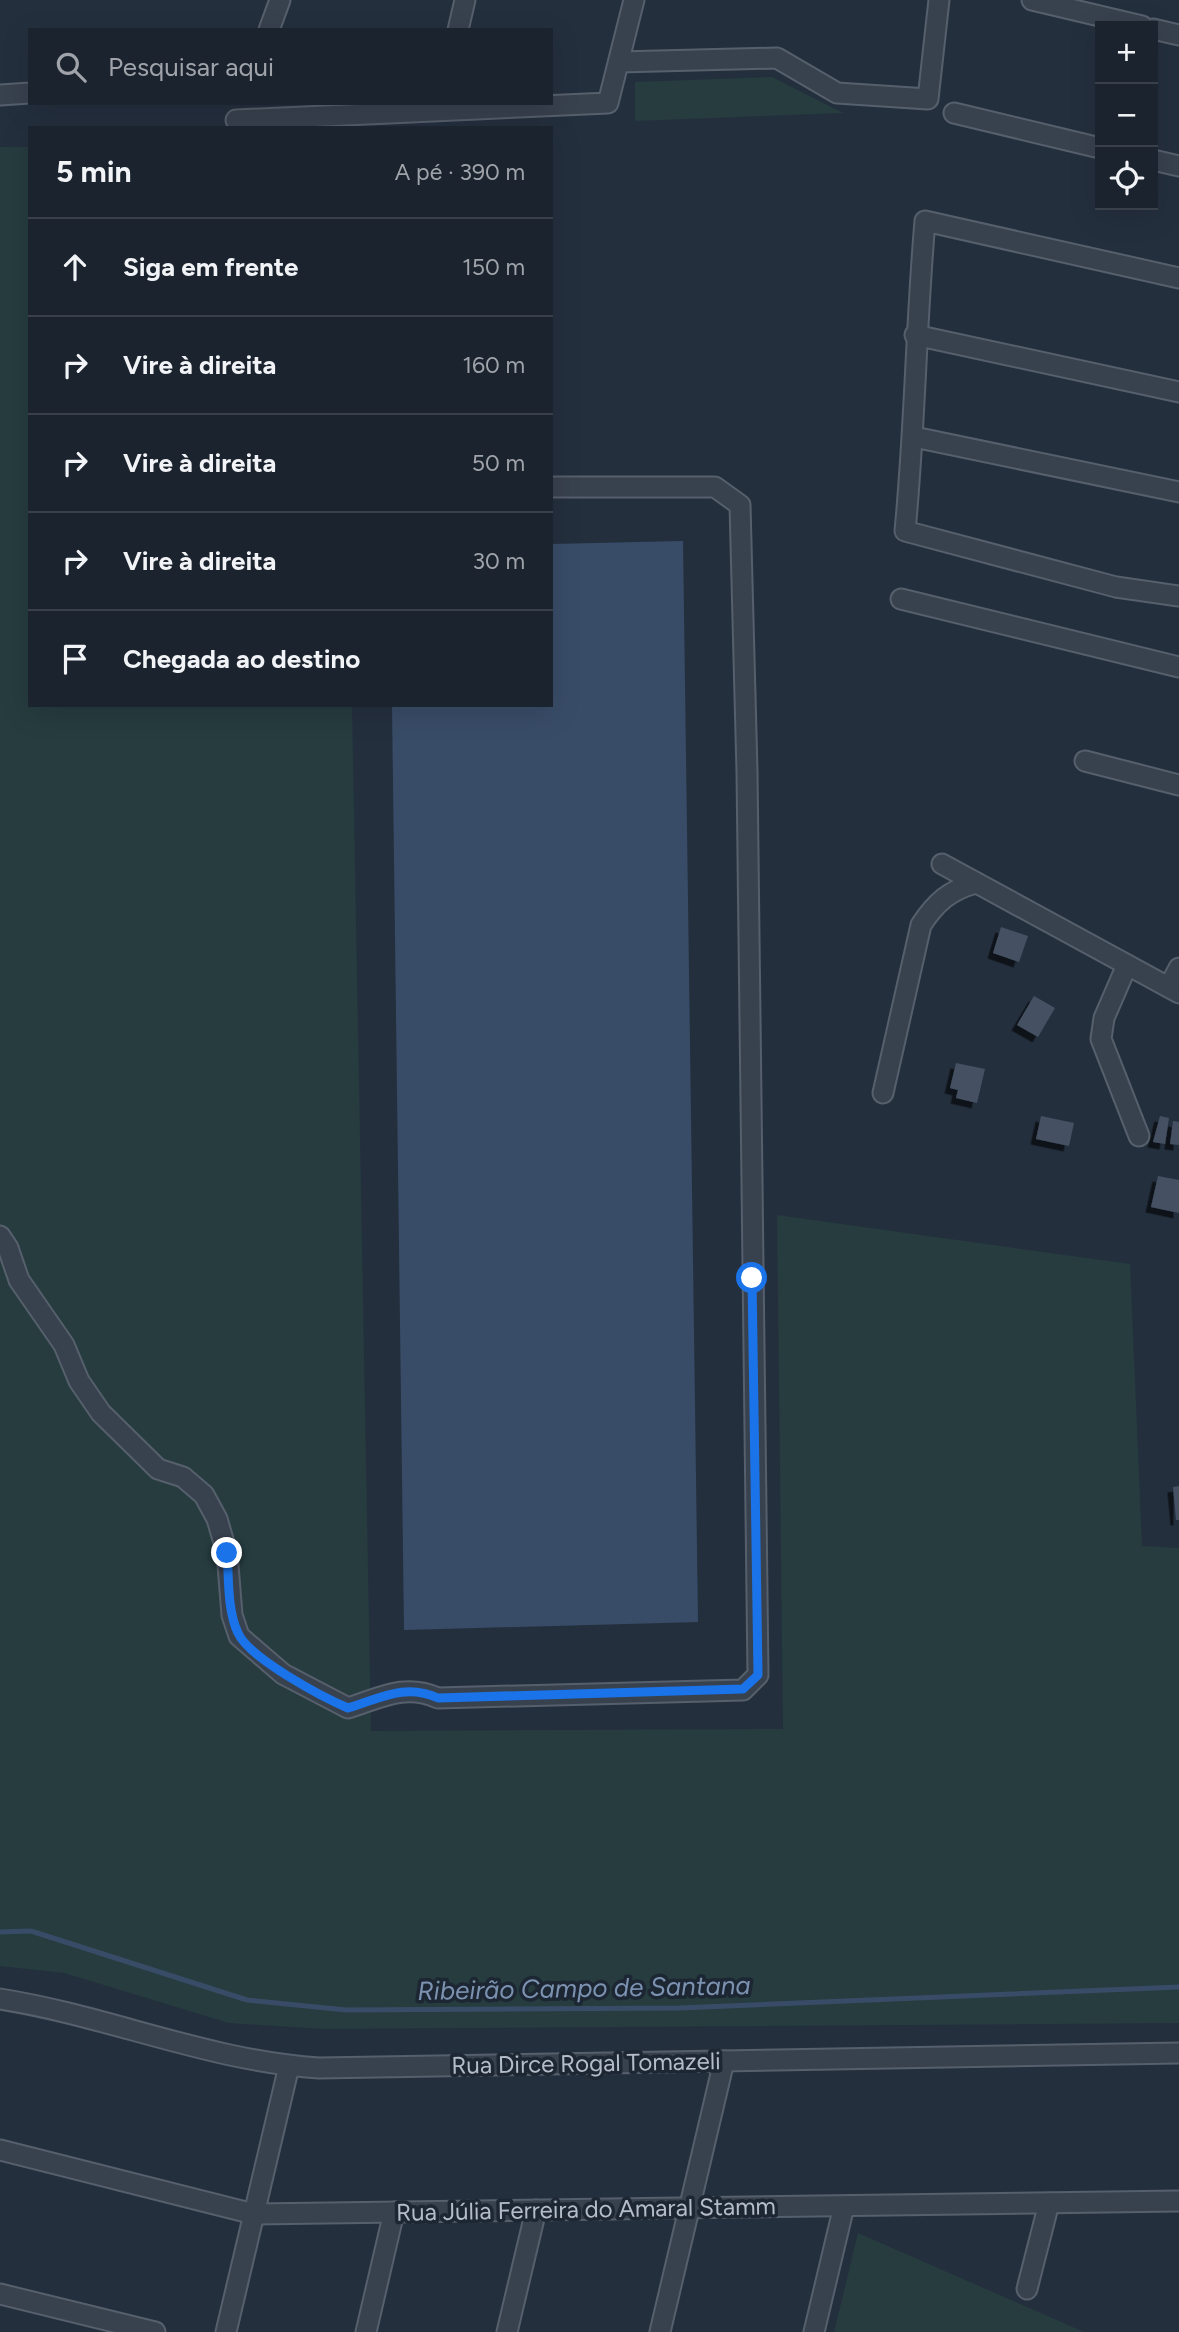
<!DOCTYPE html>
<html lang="pt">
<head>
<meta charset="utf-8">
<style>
	body { margin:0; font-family:Figtree,sans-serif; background:#242b36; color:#f1f3f6 }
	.controls { position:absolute; right:21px; top:21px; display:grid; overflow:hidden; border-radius:0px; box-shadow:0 7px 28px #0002 }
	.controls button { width:63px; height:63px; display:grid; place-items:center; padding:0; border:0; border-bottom:2px solid #39404a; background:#1b232e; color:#f1f3f6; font:35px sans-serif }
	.stop { position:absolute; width:21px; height:21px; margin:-16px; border:5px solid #1a73e8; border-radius:50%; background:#fff }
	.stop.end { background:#1a73e8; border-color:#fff; box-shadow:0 2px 7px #0008 }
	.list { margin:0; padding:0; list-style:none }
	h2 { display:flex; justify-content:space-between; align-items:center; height:91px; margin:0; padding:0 28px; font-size:30px }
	h2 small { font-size:23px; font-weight:400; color:#a0a4aa }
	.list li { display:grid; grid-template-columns:46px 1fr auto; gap:21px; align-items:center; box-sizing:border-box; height:98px; padding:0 28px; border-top:2px solid #39404a }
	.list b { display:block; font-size:26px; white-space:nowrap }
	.list em { font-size:23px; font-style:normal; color:#a0a4aa }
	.icon { flex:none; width:38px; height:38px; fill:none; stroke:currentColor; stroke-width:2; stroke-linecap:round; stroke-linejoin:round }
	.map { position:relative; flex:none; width:1179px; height:2332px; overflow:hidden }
	.search { position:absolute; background:#1b232e; box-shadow:0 7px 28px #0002; left:28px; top:28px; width:525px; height:77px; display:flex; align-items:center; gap:18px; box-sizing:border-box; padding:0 24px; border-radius:0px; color:#a0a4aa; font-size:26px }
	.panel { position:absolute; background:#1b232e; box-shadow:0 7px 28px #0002; left:28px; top:126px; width:525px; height:581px; border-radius:0px }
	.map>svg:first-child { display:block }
	.green { fill:#263c3f }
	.water { fill:#394c67 }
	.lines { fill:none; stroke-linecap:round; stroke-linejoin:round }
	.stream { stroke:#394c67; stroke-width:5 }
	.building { fill:#455162; filter:url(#shadow) }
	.minor-casing { stroke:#565f6c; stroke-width:23 }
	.minor { stroke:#38414e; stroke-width:19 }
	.route { stroke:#1a73e8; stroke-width:9 }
	.labels { text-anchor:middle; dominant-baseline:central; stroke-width:7; stroke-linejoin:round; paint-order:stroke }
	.street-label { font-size:24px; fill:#b4bcc9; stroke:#1d2633 }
	.water-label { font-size:26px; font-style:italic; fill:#7c92b1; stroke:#1d2633 }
</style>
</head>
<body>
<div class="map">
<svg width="1179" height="2332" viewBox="0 0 1179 2332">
	<defs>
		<filter id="shadow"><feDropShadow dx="-5.5" dy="5.5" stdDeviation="0" flood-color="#0009"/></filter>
	</defs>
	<rect width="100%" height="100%" fill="#242f3e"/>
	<g class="green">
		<path d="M772 77 843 113 635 121V82Z"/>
		<path d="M0 147H30V705H352L371 1731 783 1729 777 1215 1130 1264 1142 1546 1179 1548V2023L323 2029 229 2023 64 1973 0 1966Z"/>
		<path d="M858 2233 1084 2332H834Z"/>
	</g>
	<path class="water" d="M683 541 698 1622 404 1630 392 705H551V544Z"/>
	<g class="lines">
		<path class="stream" d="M0 1932 31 1931 247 2000 346 2010 679 2008 1179 1987"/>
	</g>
	<g class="building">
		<path d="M1001 927 1028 936 1019 962 993 953Z"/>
		<path d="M1034 996 1055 1008 1038 1037 1017 1025Z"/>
		<path d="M956 1063 985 1069 977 1103 956 1098 958 1090 950 1088Z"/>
		<path d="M1041 1116 1074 1123 1069 1146 1036 1139Z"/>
		<path d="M1160 1116 1169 1118 1165 1144 1153 1142Z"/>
		<path d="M1173 1121 1179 1122V1145L1170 1144Z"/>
		<path d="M1158 1176 1179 1180V1213L1151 1207Z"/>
		<path d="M1179 1486V1520H1176L1173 1487Z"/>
	</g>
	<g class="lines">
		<g class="minor-casing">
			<g id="minor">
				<path d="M1032 0 1142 26"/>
				<path d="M1153 29 1179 35"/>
				<path d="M269 30 280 0"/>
				<path d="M458 30 465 0"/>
				<path d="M619 62 777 58 837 93 928 99 939 0"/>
				<path d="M0 95 30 93"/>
				<path d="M954 113 1100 148"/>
				<path d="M236 120 608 103 634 0"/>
				<path d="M1153 160 1179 166"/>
				<path d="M1179 278 925 221C916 324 915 428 905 531L1116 587 1179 596"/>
				<path d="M915 335 1179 392"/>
				<path d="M914 437 1179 492"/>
				<path d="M901 599 1179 667"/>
				<path d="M1085 761 1179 785"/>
				<path d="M942 864 1179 993"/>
				<path d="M1127 965 1104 1018 1101 1039 1139 1136"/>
				<path d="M1169 987 1179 968"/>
				<path d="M883 1093 921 925C936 902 950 890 976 883"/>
				<path d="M0 1236 8 1248 19 1280 64 1345 79 1381 101 1413 158 1469 183 1477 204 1495 217 1519 227 1553 232 1615 239 1636 283 1674 348 1708C380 1698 405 1683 438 1698L743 1690 758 1675 747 772 740 505 715 487H551"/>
				<path d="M0 1999C108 2016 209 2061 319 2068L1179 2053"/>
				<path d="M0 2150 254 2214 1179 2201"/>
				<path d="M1027 2289 1049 2203"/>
				<path d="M0 2294 155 2332"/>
				<path d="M226 2332 289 2066"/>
				<path d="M366 2332 394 2212"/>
				<path d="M507 2332 536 2210"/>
				<path d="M660 2332 724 2061"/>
				<path d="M814 2332 844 2206"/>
			</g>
		</g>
		<use href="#minor" class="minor"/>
	</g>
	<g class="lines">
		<path class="route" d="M227 1553C229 1578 227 1610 238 1633 249 1658 322 1697 348 1708 381 1698 405 1683 438 1698L743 1689 758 1675 752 1278"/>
	</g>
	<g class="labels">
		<g class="street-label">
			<text transform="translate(586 2063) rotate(-1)">Rua Dirce Rogal Tomazeli</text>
			<text transform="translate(586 2209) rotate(-1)">Rua Júlia Ferreira do Amaral Stamm</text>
		</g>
		<g class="water-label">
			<text transform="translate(584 1988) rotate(-1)">Ribeirão Campo de Santana</text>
		</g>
	</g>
</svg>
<div class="controls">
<button>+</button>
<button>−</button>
<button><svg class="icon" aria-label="locate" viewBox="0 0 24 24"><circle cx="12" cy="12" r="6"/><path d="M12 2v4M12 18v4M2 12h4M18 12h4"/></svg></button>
</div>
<div class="stop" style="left:752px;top:1278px"></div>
<div class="stop end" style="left:227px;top:1553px"></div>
<div class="search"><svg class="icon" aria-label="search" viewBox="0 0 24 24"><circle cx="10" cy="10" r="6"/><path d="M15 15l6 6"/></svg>Pesquisar aqui</div>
<section class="panel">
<h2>5 min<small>A pé · 390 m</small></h2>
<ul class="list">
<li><svg class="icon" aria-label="ahead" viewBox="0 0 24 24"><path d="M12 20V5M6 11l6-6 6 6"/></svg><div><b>Siga em frente</b></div><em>150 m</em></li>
<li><svg class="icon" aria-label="right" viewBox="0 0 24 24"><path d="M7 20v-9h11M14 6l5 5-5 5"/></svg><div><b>Vire à direita</b></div><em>160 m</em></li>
<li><svg class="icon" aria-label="right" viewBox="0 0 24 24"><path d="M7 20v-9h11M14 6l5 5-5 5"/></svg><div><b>Vire à direita</b></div><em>50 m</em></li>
<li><svg class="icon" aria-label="right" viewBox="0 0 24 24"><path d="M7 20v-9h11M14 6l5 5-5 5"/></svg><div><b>Vire à direita</b></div><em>30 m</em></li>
<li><svg class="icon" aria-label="arrive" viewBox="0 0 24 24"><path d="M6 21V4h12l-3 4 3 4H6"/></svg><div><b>Chegada ao destino</b></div></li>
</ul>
</section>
</div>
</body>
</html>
